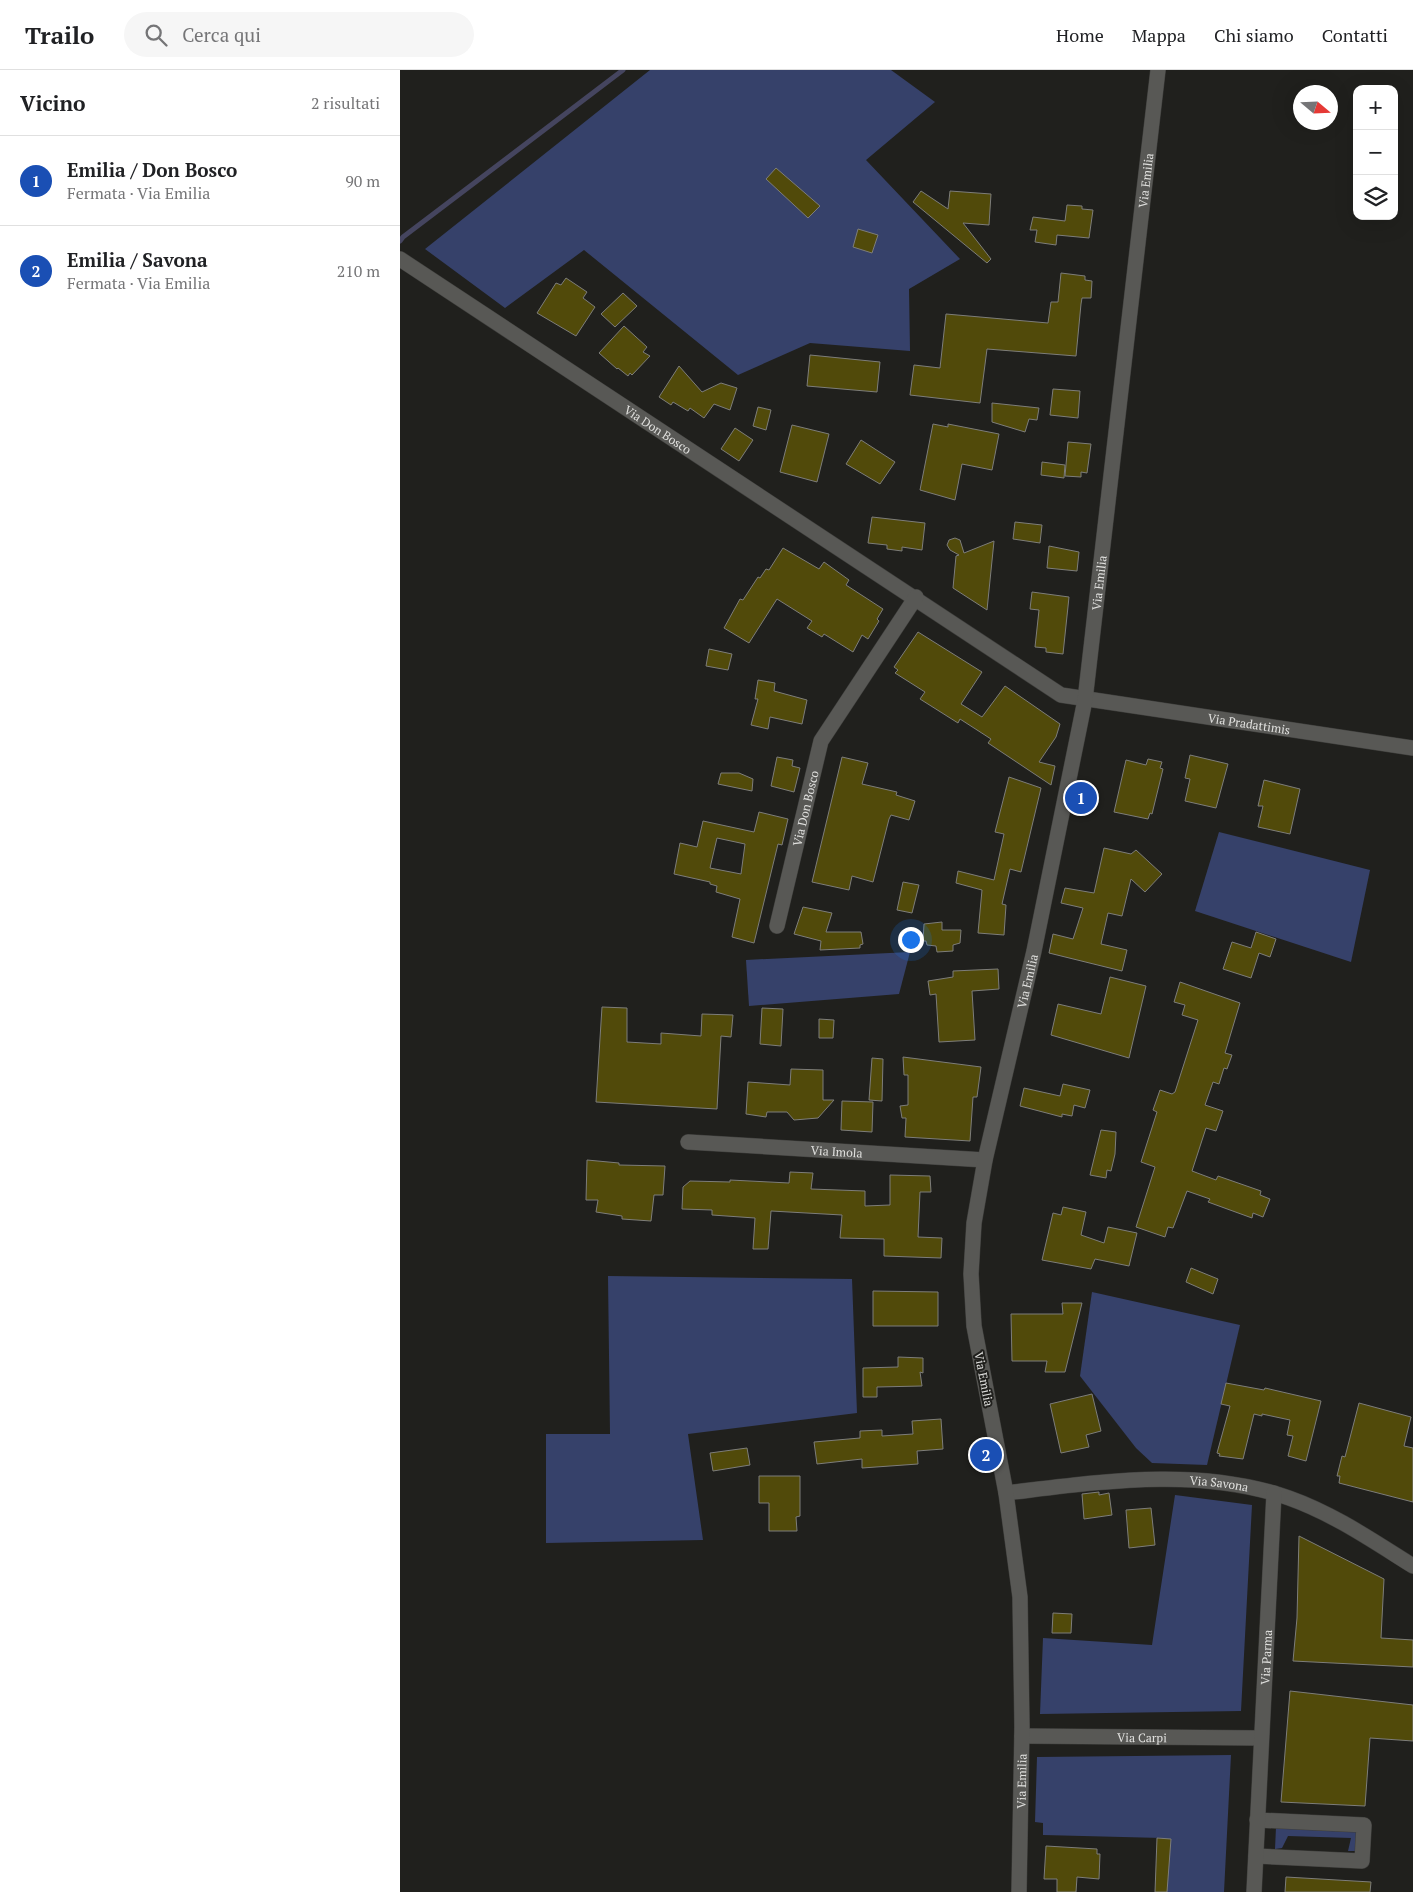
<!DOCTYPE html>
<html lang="it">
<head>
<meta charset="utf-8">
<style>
	body { margin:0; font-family:"PT Serif",serif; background:#f6f6f6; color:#202124 }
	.controls { position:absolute; right:15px; top:15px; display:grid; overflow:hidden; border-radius:10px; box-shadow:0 5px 20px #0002 }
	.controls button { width:45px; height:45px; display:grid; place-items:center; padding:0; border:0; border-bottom:1px solid #e0e0e0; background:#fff; color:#202124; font:25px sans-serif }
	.compass { position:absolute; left:893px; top:15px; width:45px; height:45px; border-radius:50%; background:#fff; box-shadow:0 5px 20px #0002; rotate:109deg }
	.you { position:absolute; left:510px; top:869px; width:18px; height:18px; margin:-12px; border:4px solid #fff; border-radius:50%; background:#1a73e8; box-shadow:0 0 0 8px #1a73e833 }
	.badge { display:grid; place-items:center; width:32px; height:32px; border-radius:50%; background:#586386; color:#fff; font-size:16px; font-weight:700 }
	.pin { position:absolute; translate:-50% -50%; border:2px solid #fff; box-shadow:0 1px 5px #0006 }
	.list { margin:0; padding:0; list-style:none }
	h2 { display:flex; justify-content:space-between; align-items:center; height:65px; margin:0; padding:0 20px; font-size:21px }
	h2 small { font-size:16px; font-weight:400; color:#757577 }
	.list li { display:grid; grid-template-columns:32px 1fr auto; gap:15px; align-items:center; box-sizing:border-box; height:90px; padding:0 20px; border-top:1px solid #e0e0e0 }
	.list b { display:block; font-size:19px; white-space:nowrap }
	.list p { margin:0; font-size:16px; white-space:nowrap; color:#757577 }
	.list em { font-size:16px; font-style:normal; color:#757577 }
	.icon { flex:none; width:28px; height:28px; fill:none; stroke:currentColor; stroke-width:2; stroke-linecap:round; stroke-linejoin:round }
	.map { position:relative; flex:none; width:1013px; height:1822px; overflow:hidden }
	header { display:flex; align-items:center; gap:30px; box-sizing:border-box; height:70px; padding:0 25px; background:#fff; border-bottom:1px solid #e0e0e0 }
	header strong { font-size:24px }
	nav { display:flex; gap:28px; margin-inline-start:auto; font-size:18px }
	.search { width:350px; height:45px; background:#f6f6f6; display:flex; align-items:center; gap:12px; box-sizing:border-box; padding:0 18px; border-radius:28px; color:#757577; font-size:19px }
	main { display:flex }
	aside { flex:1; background:#fff }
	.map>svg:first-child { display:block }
	.green { fill:#36416a }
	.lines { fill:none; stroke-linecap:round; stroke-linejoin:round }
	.stream { stroke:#45455f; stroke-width:5 }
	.building { fill:#514a0a; stroke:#7d7d7a; fill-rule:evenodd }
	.minor-casing { stroke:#3d3d3b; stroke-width:16 }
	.minor { stroke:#585855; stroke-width:15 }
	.labels { text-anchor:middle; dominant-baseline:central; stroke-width:4; stroke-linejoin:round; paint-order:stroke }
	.street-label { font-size:12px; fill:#e0e0de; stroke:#20201d }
</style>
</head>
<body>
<header>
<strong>Trailo</strong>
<div class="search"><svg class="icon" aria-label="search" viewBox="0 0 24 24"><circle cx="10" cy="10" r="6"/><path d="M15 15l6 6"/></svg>Cerca qui</div>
<nav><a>Home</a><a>Mappa</a><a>Chi siamo</a><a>Contatti</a></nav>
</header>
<main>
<aside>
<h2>Vicino<small>2 risultati</small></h2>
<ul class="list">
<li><span class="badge" style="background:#1a4fb4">1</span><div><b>Emilia / Don Bosco</b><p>Fermata · Via Emilia</p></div><em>90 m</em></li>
<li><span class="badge" style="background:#1a4fb4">2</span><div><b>Emilia / Savona</b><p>Fermata · Via Emilia</p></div><em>210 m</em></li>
</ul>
</aside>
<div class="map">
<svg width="1013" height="1822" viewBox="0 0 1013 1822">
	<rect width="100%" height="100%" fill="#20201d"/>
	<g class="green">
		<path d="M250 0H491L535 32 466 90 560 189 509 219 510 281 410 273 338 305 184 180 105 238 25 179Z"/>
		<path d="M819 762 970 800 951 892 795 841Z"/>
		<path d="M510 882 499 924 349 936 346 890Z"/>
		<path d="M208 1206 452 1209 457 1343 288 1364 303 1470 146 1473V1364H210Z"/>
		<path d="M692 1222 840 1255 807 1395 752 1393 736 1378 680 1306Z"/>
		<path d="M775 1425 852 1435 841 1641 640 1644 643 1568 752 1575Z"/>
		<path d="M831 1685 824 1822H759L762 1768 643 1765V1753L635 1752 637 1687Z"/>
		<path d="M876 1757 957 1761 956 1781H948L951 1768 888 1766 882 1778 875 1779Z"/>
	</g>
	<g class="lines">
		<path class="stream" d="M0 171 3 167 223 0"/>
	</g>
	<g class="building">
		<path d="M376 98 420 136 408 148 366 109Z"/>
		<path d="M521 121 548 139 550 121 591 124 589 155 563 153 591 189 587 193 513 132Z"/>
		<path d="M667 135 682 136V139L693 140 689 168 657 165 656 175 635 172 637 160H630L633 147 665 151Z"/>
		<path d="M458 159 478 165 472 183 453 177Z"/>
		<path d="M661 203 685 206V210L692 211 691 228H682L681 234 676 286 587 279 580 333 510 325 514 295 540 298 546 244 648 253 651 232H658Z"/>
		<path d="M166 208 187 222 183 228 195 237 176 266 137 243 156 213 161 215Z"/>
		<path d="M223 223 237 236 215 257 201 244Z"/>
		<path d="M224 256 247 277 243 282 250 286 232 305 230 303 228 306 218 298 217 299 199 283Z"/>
		<path d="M410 285 480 292 477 322 407 316Z"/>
		<path d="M279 296 302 322 321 313 337 318 330 340 314 334 304 348 290 338 288 341 273 332 271 335 259 327Z"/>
		<path d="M653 319 680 321 678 348 650 345Z"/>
		<path d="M592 333 639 338 637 350 629 349 625 362 592 352Z"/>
		<path d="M358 337 371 340 366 360 353 356Z"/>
		<path d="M533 354 548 357V354L599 364 592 400 562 394 555 430 520 420Z"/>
		<path d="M392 355 429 364 417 412 380 402Z"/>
		<path d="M335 358 353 370 339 391 321 379Z"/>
		<path d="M461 370 495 392 480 414 446 394Z"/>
		<path d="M668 372 691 374 687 403 681 402V407L665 406Z"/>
		<path d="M642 392 665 395 664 408 641 405Z"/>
		<path d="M472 447 525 453 522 480 502 477V481L487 479V475L468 473Z"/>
		<path d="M615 452 642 455 640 473 613 469Z"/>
		<path d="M555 468 560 470 564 483 594 471 587 540 553 518 556 486 559 485 550 480 547 475 549 470Z"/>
		<path d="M649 476 679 482 677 501 647 498Z"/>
		<path d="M383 478 419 499 424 492 449 510 446 515 483 539 477 549 479 551 468 569 462 565 453 582 424 564 422 567 407 558 412 551 377 529 349 573 324 558 340 529 343 530 358 507 360 508 366 499 369 500Z"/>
		<path d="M632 522 669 527 663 584 646 582V578L635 577 639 540 630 539Z"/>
		<path d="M518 562 582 602 561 634 582 647 605 616 660 654 656 667 639 692 655 696 651 715 588 673 591 669 560 649 558 653 520 629 525 622 495 603 498 600 494 597Z"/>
		<path d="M309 579 332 584 328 600 306 596Z"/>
		<path d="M358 610 375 613 374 621 407 630 402 654 370 647 368 659 351 655 358 629H355Z"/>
		<path d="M790 685 828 694 816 738 785 731 790 709 785 708Z"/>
		<path d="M377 687 393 690 392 696 400 698 394 722 371 716Z"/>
		<path d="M442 687 468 693 462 714 497 722 496 725 515 731 509 750 491 745 489 749 473 812 452 806 449 820 412 812Z"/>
		<path d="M748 689 762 692 760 698 763 699 752 744 750 743 748 749 714 742 726 690 746 695Z"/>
		<path d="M321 703H339L353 709 352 721 318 714Z"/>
		<path d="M609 707 641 718 621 802 610 799 602 834 606 835 604 865 578 863 582 820 556 813 558 801 594 810 604 764 595 762Z"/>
		<path d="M864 710 900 719 890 764 858 757 863 736H858Z"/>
		<path d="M359 742 388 749 382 775 378 774 354 873 332 867 340 829 316 822 317 816 310 814V812L274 804 280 773 297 777 303 751 354 762ZM317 768 345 774 341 804 310 798Z"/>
		<path d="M704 778 731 784 736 780 762 804 745 822 731 809 722 846 708 843 701 874 727 880 722 901 649 883 653 864 673 869 683 838 661 833 665 818 694 823Z"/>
		<path d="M503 812 519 815 512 843 497 840Z"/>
		<path d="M403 837 432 843 426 862H461L463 874 460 875V878L420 880 421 871 394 864Z"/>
		<path d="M542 852V860H561L560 873 553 875V881L537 882 536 876 527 875 526 871H523L524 854Z"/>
		<path d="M856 862 876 869 870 887 859 883 851 908 823 899 832 872 851 878Z"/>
		<path d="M598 899 599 919 572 921 575 970 539 972 536 924 530 925 528 911 553 907V901Z"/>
		<path d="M710 907 746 916 729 988 651 965 658 934 701 944Z"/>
		<path d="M780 912 840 933 825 983 832 985 827 999 824 998 819 1014 813 1012 805 1035 823 1041 816 1061 806 1058 792 1101 816 1110 818 1106 861 1121 860 1125 870 1129 863 1147 853 1143 852 1148 808 1132 810 1129 787 1121 773 1158 768 1157 765 1167 736 1157 755 1097 741 1092 757 1042 753 1040 760 1020 772 1024 775 1022 798 950 782 945 785 935 774 932Z"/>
		<path d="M202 937 227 938V972L261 974V963L301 966 302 944 333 945 331 967 321 966 317 1039 196 1032Z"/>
		<path d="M362 938 383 939 381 976 360 974Z"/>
		<path d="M419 949 434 950 433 968H419Z"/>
		<path d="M503 987 581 997 577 1027H573L570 1071 505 1067 506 1048H502L500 1036 508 1035V1005H504Z"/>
		<path d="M472 988 483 989 482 1031 469 1030Z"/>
		<path d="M391 999 423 1000V1030H434L418 1048 394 1050 387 1042H367L366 1047 346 1044 348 1012 390 1015Z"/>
		<path d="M663 1014 690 1020 685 1038 674 1035 672 1046 662 1044V1047L620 1036 624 1018 660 1026Z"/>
		<path d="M442 1031 473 1032 472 1062 441 1060Z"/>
		<path d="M701 1060 716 1062 715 1084 711 1101 707 1100 706 1108 690 1105Z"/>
		<path d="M187 1090 219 1093V1095L265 1096 263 1125H254L251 1151 222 1149V1146L196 1142 198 1130H186Z"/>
		<path d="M390 1102 413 1103 411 1119 465 1121V1136L490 1135V1105L530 1106 531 1122H520L518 1167 542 1168 541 1188 484 1186V1169L440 1168 442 1145 371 1141 368 1179H353L355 1148 312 1145V1140L282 1139 283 1117 290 1111 330 1112V1110L389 1113Z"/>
		<path d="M663 1137 686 1142 681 1165 704 1173 708 1157 737 1163 729 1196 695 1189 691 1199 642 1190 653 1143 661 1145Z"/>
		<path d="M791 1198 818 1209 813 1224 786 1212Z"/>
		<path d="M473 1221 538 1222V1256H473Z"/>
		<path d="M662 1233H682L665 1302H645L647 1291H612L611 1244H663Z"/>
		<path d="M498 1287 523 1288V1303L520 1302 522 1316 477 1317V1327H463V1298L498 1297Z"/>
		<path d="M826 1313 864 1320 865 1318 921 1331 906 1391 888 1386 893 1366 887 1365 890 1350 862 1344V1346L854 1344 843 1389 819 1386 820 1384 817 1383 830 1336 821 1334Z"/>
		<path d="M692 1324 701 1361 686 1365 689 1377 661 1383 650 1334Z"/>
		<path d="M959 1333 1011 1347 1004 1376 1013 1378V1432L939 1413 940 1406H937L942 1386 945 1387Z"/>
		<path d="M541 1349 543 1379 517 1381 518 1394 462 1398V1389L417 1394 414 1372 460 1368V1361L482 1360V1366L513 1364 512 1351Z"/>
		<path d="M347 1378 350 1395 313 1401 310 1383Z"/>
		<path d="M359 1406H400V1446L396 1447 397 1461H369V1433H359Z"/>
		<path d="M699 1422V1425L709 1423 712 1445 684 1449 682 1424Z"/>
		<path d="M751 1438 755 1475 729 1478 726 1440Z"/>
		<path d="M899 1466 984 1509 981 1568 1013 1570V1597L893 1591 897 1548Z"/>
		<path d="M653 1543 672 1544 671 1563H652Z"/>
		<path d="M890 1621 1013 1635V1671L970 1668 965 1736 881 1732Z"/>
		<path d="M757 1768 771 1769 767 1822H755Z"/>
		<path d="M646 1776 697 1779V1784H700L699 1809 677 1807 676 1822H657V1809H644Z"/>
		<path d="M886 1807 971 1812 970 1822H885Z"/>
	</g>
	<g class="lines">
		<g class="minor-casing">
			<g id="minor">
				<path id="s1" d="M0 189 661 625 1013 678"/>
				<path id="s2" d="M377 856 421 671 516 527"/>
				<path id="s3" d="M288 1072 585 1090"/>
				<path id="s4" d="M606 1423C699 1412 799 1396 889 1428 934 1444 973 1471 1013 1496"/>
				<path id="s5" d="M622 1666 861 1668"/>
				<path d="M856 1786 962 1791 964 1755 857 1750"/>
				<path id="s6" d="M619 1822 622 1657 620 1527 606 1423 574 1256 571 1204 574 1153 585 1090 634 881 685 630 758 0"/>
				<path id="s7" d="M854 1822 874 1423"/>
			</g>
		</g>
		<use href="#minor" class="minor"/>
	</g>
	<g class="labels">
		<g class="street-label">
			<text stroke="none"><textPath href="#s6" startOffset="1731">Via Emilia</textPath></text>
			<text stroke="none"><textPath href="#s1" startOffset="309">Via Don Bosco</textPath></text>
			<text stroke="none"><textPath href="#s6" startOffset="1326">Via Emilia</textPath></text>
			<text stroke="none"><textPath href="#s1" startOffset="982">Via Pradattimis</textPath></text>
			<text stroke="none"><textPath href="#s2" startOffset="121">Via Don Bosco</textPath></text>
			<text stroke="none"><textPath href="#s6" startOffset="921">Via Emilia</textPath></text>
			<text stroke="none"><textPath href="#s3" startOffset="149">Via Imola</textPath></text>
			<text transform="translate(584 1309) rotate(79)">Via Emilia</text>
			<text stroke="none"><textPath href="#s4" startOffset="214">Via Savona</textPath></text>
			<text stroke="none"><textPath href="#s7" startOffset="235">Via Parma</textPath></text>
			<text stroke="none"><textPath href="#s5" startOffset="120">Via Carpi</textPath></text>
			<text stroke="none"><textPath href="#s6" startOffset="111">Via Emilia</textPath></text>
		</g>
	</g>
</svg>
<div class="controls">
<button>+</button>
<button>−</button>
<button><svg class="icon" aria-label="layers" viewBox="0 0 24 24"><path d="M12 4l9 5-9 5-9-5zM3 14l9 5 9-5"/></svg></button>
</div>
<svg class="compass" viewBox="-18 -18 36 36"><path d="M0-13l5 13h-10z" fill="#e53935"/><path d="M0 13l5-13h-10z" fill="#757577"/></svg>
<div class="you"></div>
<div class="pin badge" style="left:681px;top:728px;background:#1a4fb4">1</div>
<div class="pin badge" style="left:586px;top:1385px;background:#1a4fb4">2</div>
</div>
</main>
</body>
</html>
